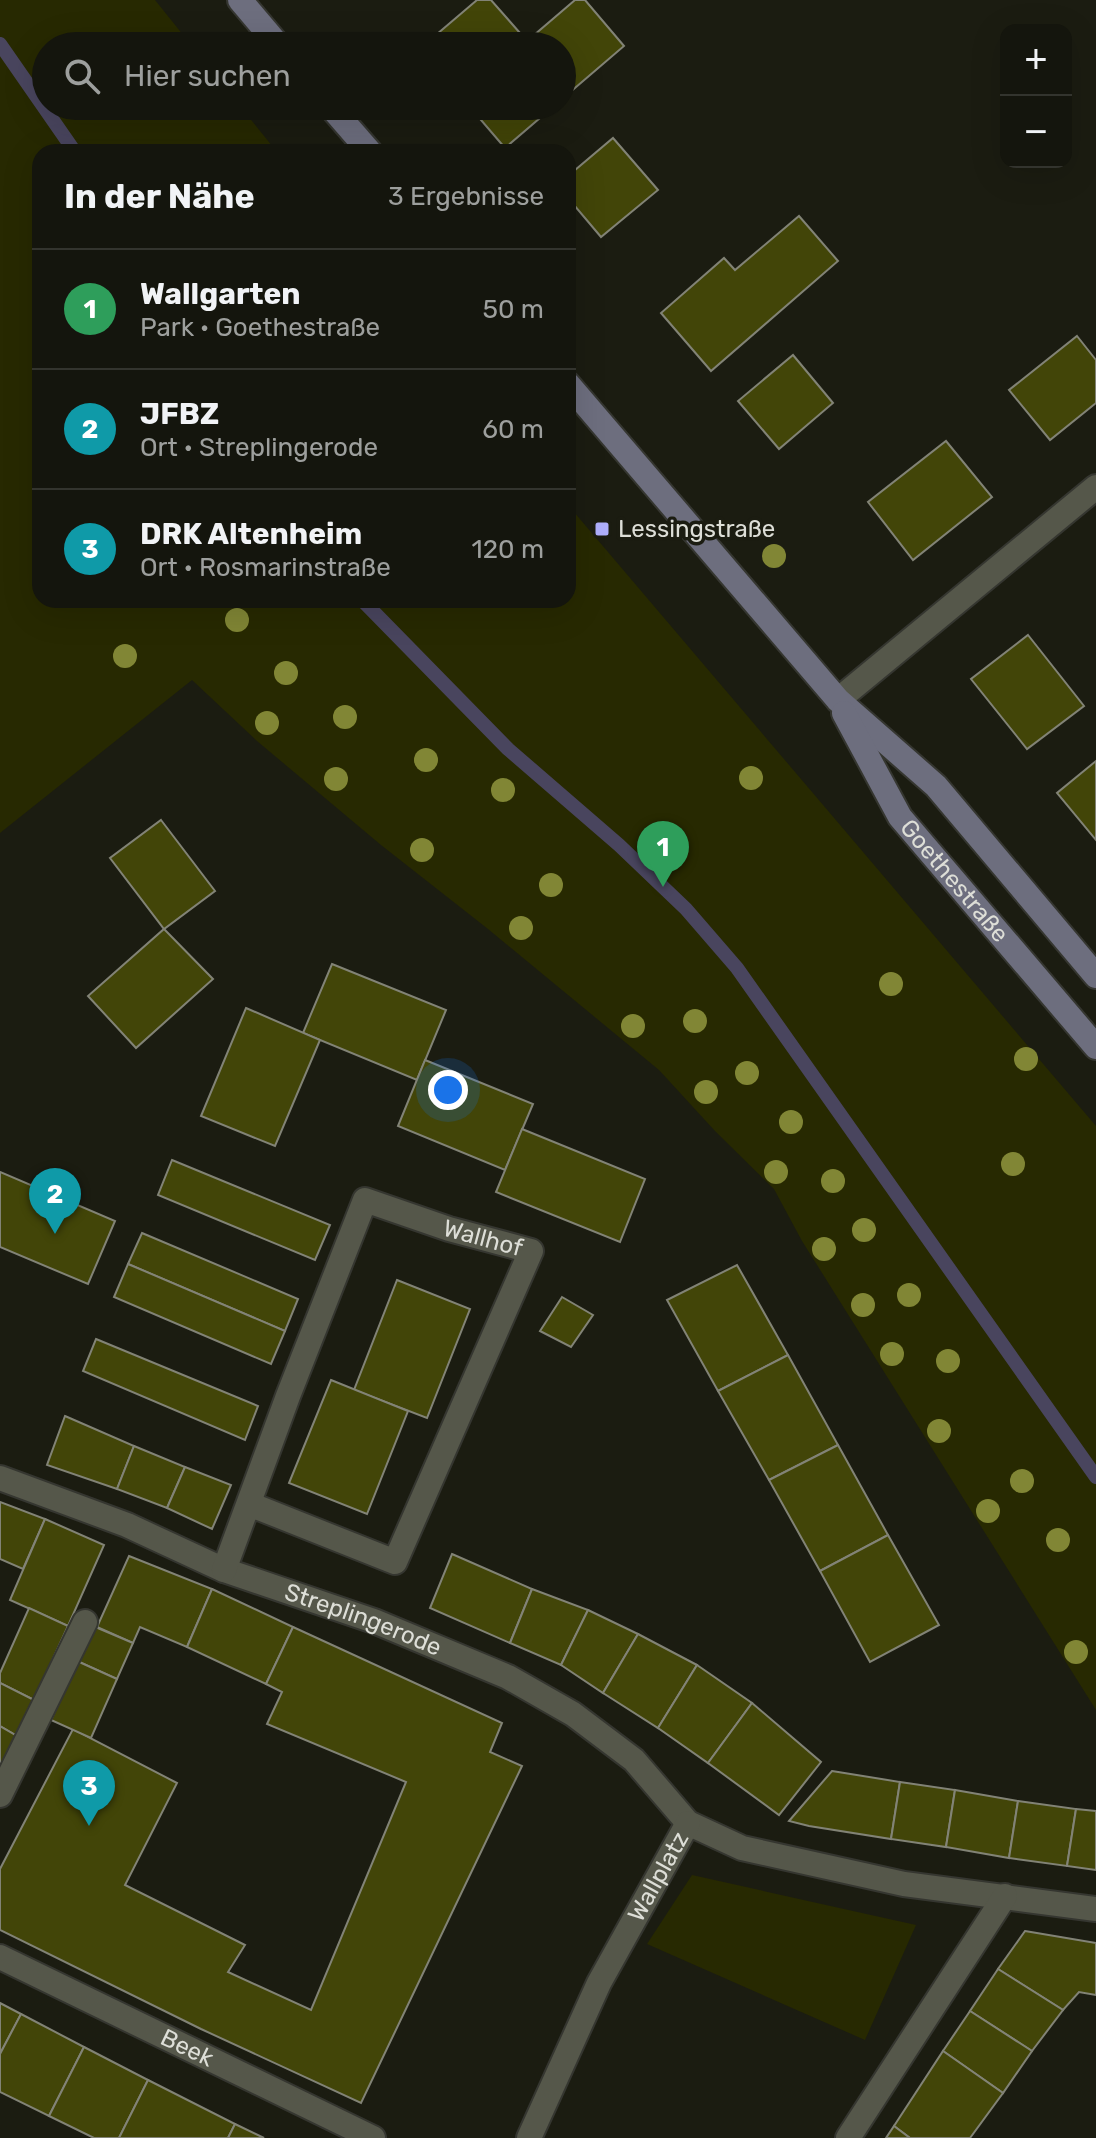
<!DOCTYPE html>
<html lang="de">
<head>
<meta charset="utf-8">
<style>
	body { margin:0; font-family:Rubik,sans-serif; background:#1d1e16; color:#f1f3f6 }
	.controls { position:absolute; right:24px; top:24px; display:grid; overflow:hidden; border-radius:16px; box-shadow:0 8px 32px #0002 }
	.controls button { width:72px; height:72px; display:grid; place-items:center; padding:0; border:0; border-bottom:2px solid #33342e; background:#14150d; color:#f1f3f6; font:40px sans-serif }
	.you { position:absolute; left:448px; top:1090px; width:28px; height:28px; margin:-20px; border:6px solid #fff; border-radius:50%; background:#1a73e8; box-shadow:0 0 0 12px #1a73e833 }
	.badge { display:grid; place-items:center; width:52px; height:52px; border-radius:50%; background:#0f766e; color:#fff; font-size:26px; font-weight:700 }
	.pin { position:absolute; translate:-50% -66px; filter:drop-shadow(0 2px 4px #0008) }
	.pin::after { content:''; position:absolute; top:42px; width:28px; height:24px; background:inherit; clip-path:polygon(0 0,100% 0,50% 100%) }
	.list { margin:0; padding:0; list-style:none }
	h2 { display:flex; justify-content:space-between; align-items:center; height:104px; margin:0; padding:0 32px; font-size:34px }
	h2 small { font-size:26px; font-weight:400; color:#9d9f9d }
	.list li { display:grid; grid-template-columns:52px 1fr auto; gap:24px; align-items:center; box-sizing:border-box; height:120px; padding:0 32px; border-top:2px solid #33342e }
	.list b { display:block; font-size:30px; white-space:nowrap }
	.list p { margin:0; font-size:26px; white-space:nowrap; color:#9d9f9d }
	.list em { font-size:26px; font-style:normal; color:#9d9f9d }
	.icon { flex:none; width:44px; height:44px; fill:none; stroke:currentColor; stroke-width:2; stroke-linecap:round; stroke-linejoin:round }
	.map { position:relative; flex:none; width:1096px; height:2138px; overflow:hidden }
	.search { position:absolute; background:#14150d; box-shadow:0 8px 32px #0002; left:32px; top:32px; width:544px; height:88px; display:flex; align-items:center; gap:20px; box-sizing:border-box; padding:0 28px; border-radius:44px; color:#9d9f9d; font-size:30px }
	.panel { position:absolute; background:#14150d; box-shadow:0 8px 32px #0002; left:32px; top:144px; width:544px; height:464px; border-radius:24px }
	.map>svg:first-child { display:block }
	.green { fill:#272901 }
	.lines { fill:none; stroke-linecap:round; stroke-linejoin:round }
	.stream { stroke:#49455e; stroke-width:14 }
	.building { fill:#424508; stroke:#828376; stroke-width:2 }
	.street-casing { stroke:#353630; stroke-width:28 }
	.secondary-casing { stroke:#353630; stroke-width:28 }
	.street { stroke:#55574a; stroke-width:24 }
	.secondary { stroke:#6d6e7e; stroke-width:24 }
	.tree { fill:#818635 }
	.poi-dot { fill:#aeaefb; stroke:#1b1c11; stroke-width:3 }
	.labels { text-anchor:middle; dominant-baseline:central; stroke-width:7; stroke-linejoin:round; paint-order:stroke }
	.poi-label { font-size:24px; fill:#ddded7; stroke:#1b1c11; text-anchor:start }
	.street-label { font-size:24px; fill:#ddded7; stroke:#1b1c11 }
</style>
</head>
<body>
<div class="map">
<svg width="1096" height="2138" viewBox="0 0 1096 2138">
	<rect width="100%" height="100%" fill="#1b1c11"/>
	<g class="green">
		<path d="M0 0H155L192 46H46V106H240L277 152H40V600H568V505L1096 1126V1710L802 1241 774 1189 715 1131 659 1070 488 929 381 845 257 741 192 680 0 833Z"/>
		<path d="M692 1875 916 1925 865 2040 647 1944Z"/>
	</g>
	<g class="lines">
		<g class="stream">
			<path d="M0 44 75 152"/>
			<path d="M362 600 508 749 619 845 686 909 737 968 1096 1477"/>
		</g>
	</g>
	<g class="building">
		<path d="M477 0H491L527 41 575 0H585L624 46 562 99V46H423Z"/>
		<path d="M469 106H554L505 148Z"/>
		<path d="M613 138 658 190 601 237 568 198V176Z"/>
		<path d="M799 216 838 261 711 371 661 313 724 258 735 270Z"/>
		<path d="M1077 336 1096 360V403L1050 440 1009 390Z"/>
		<path d="M793 355 833 403 779 449 738 401Z"/>
		<path d="M946 441 992 497 913 560 868 502Z"/>
		<path d="M1028 635 1084 706 1027 749 971 679Z"/>
		<path d="M1096 761V840L1057 793Z"/>
		<path d="M161 820 215 891 164 929 110 858Z"/>
		<path d="M164 929 213 979 136 1048 88 996Z"/>
		<path d="M332 964 446 1010 417 1080 303 1033Z"/>
		<path d="M246 1008 320 1040 275 1146 201 1116Z"/>
		<path d="M425 1060 533 1104 505 1170 398 1126Z"/>
		<path d="M522 1129 645 1179 620 1242 496 1192Z"/>
		<path d="M172 1160 330 1225 315 1260 158 1195Z"/>
		<path d="M0 1172 115 1221 88 1284 0 1247Z"/>
		<path d="M142 1233 298 1299 285 1331 128 1264Z"/>
		<path d="M128 1264 285 1331 271 1364 114 1297Z"/>
		<path d="M737 1265 788 1355 718 1391 667 1300Z"/>
		<path d="M397 1280 470 1309 427 1418 354 1390Z"/>
		<path d="M562 1297 593 1315 571 1347 540 1331Z"/>
		<path d="M96 1339 258 1406 245 1440 83 1371Z"/>
		<path d="M788 1355 838 1445 769 1480 718 1391Z"/>
		<path d="M331 1380 408 1411 367 1514 289 1483Z"/>
		<path d="M65 1416 134 1446 117 1489 47 1465Z"/>
		<path d="M838 1445 888 1535 820 1571 769 1480Z"/>
		<path d="M134 1446 185 1467 167 1508 117 1489Z"/>
		<path d="M185 1467 231 1485 212 1529 167 1508Z"/>
		<path d="M0 1502 45 1519 23 1569 0 1559Z"/>
		<path d="M45 1519 104 1545 68 1626 10 1600Z"/>
		<path d="M888 1535 939 1625 870 1662 820 1571Z"/>
		<path d="M452 1554 532 1589 510 1643 430 1608Z"/>
		<path d="M129 1556 212 1589 187 1647 140 1627 133 1643 97 1627Z"/>
		<path d="M212 1589 293 1627 266 1684 187 1647Z"/>
		<path d="M532 1589 588 1610 561 1665 510 1643Z"/>
		<path d="M29 1608 68 1626 34 1700 0 1683V1673Z"/>
		<path d="M588 1610 638 1634 603 1693 561 1665Z"/>
		<path d="M93 1626 133 1643 117 1679 77 1661Z"/>
		<path d="M293 1627 502 1723 490 1752 522 1766 361 2103 201 2029 0 1930V1869L73 1729 177 1783 125 1885 245 1945 228 1972 311 2010 406 1782 267 1724 282 1692 266 1684Z"/>
		<path d="M638 1634 697 1665 658 1728 603 1693Z"/>
		<path d="M77 1661 117 1679 91 1738 51 1720Z"/>
		<path d="M697 1665 752 1703 708 1763 658 1728Z"/>
		<path d="M0 1683 34 1700 17 1736 0 1726Z"/>
		<path d="M752 1703 821 1762 779 1815 708 1763Z"/>
		<path d="M0 1726 17 1736 3 1767 0 1766Z"/>
		<path d="M832 1771 900 1782 891 1839 809 1826 789 1821Z"/>
		<path d="M900 1782 955 1790 946 1847 891 1839Z"/>
		<path d="M955 1790 1018 1801 1009 1858 946 1847Z"/>
		<path d="M1018 1801 1076 1809 1067 1866 1009 1858Z"/>
		<path d="M1076 1809 1096 1811V1870L1067 1866Z"/>
		<path d="M1025 1931 1096 1943V1995L1079 1992 1063 2010 998 1969Z"/>
		<path d="M998 1969 1063 2010 1032 2051 970 2011Z"/>
		<path d="M0 2003 21 2014 0 2054Z"/>
		<path d="M970 2011 1032 2051 1003 2093 943 2051Z"/>
		<path d="M21 2014 84 2047 49 2116 0 2092V2054Z"/>
		<path d="M84 2047 148 2080 119 2138H94L49 2116Z"/>
		<path d="M943 2051 1003 2093 970 2138H910L894 2126Z"/>
		<path d="M148 2080 235 2124 228 2138H119Z"/>
		<path d="M235 2124 264 2138H228Z"/>
		<path d="M894 2126 910 2138H886Z"/>
	</g>
	<g class="lines">
		<g class="street-casing">
			<g id="street">
				<path d="M838 700 1096 487"/>
				<path id="s1" d="M0 1478 127 1525 224 1570 374 1621 508 1677 573 1714 634 1760 688 1823 742 1848 904 1884 1096 1909"/>
				<path id="s2" d="M224 1570 288 1396 365 1200 449 1229 531 1251 395 1562 249 1504"/>
				<path d="M0 1795 85 1622"/>
				<path id="s3" d="M0 1957 373 2138"/>
				<path id="s4" d="M529 2138 599 1983 688 1823"/>
				<path d="M848 2138 1005 1896"/>
			</g>
		</g>
		<g class="secondary-casing">
			<g id="secondary">
				<path d="M240 0 279 46"/>
				<path d="M330 106 370 152"/>
				<path d="M568 384 838 700 936 786 1096 976"/>
				<path id="s5" d="M844 713 900 817 1096 1047"/>
			</g>
		</g>
		<use href="#street" class="street"/>
		<use href="#secondary" class="secondary"/>
	</g>
	<g class="tree">
		<circle cx="774" cy="556" r="12"/>
		<circle cx="237" cy="620" r="12"/>
		<circle cx="125" cy="656" r="12"/>
		<circle cx="286" cy="673" r="12"/>
		<circle cx="345" cy="717" r="12"/>
		<circle cx="267" cy="723" r="12"/>
		<circle cx="426" cy="760" r="12"/>
		<circle cx="751" cy="778" r="12"/>
		<circle cx="336" cy="779" r="12"/>
		<circle cx="503" cy="790" r="12"/>
		<circle cx="422" cy="850" r="12"/>
		<circle cx="551" cy="885" r="12"/>
		<circle cx="521" cy="928" r="12"/>
		<circle cx="891" cy="984" r="12"/>
		<circle cx="695" cy="1021" r="12"/>
		<circle cx="633" cy="1026" r="12"/>
		<circle cx="1026" cy="1059" r="12"/>
		<circle cx="747" cy="1073" r="12"/>
		<circle cx="706" cy="1092" r="12"/>
		<circle cx="791" cy="1122" r="12"/>
		<circle cx="1013" cy="1164" r="12"/>
		<circle cx="776" cy="1172" r="12"/>
		<circle cx="833" cy="1181" r="12"/>
		<circle cx="864" cy="1230" r="12"/>
		<circle cx="824" cy="1249" r="12"/>
		<circle cx="909" cy="1295" r="12"/>
		<circle cx="863" cy="1305" r="12"/>
		<circle cx="892" cy="1354" r="12"/>
		<circle cx="948" cy="1361" r="12"/>
		<circle cx="939" cy="1431" r="12"/>
		<circle cx="1022" cy="1481" r="12"/>
		<circle cx="988" cy="1511" r="12"/>
		<circle cx="1058" cy="1540" r="12"/>
		<circle cx="1076" cy="1652" r="12"/>
	</g>
	<rect class="poi-dot" x="594" y="521" width="16" height="16" rx="4"/>
	<g class="labels">
		<g class="poi-label">
			<text x="618" y="529">Lessingstraße</text>
		</g>
		<g class="street-label">
			<text stroke="none"><textPath href="#s5" startOffset="202">Goethestraße</textPath></text>
			<text stroke="none"><textPath href="#s2" startOffset="520">Wallhof</textPath></text>
			<text stroke="none"><textPath href="#s1" startOffset="390">Streplingerode</textPath></text>
			<text stroke="none"><textPath href="#s4" startOffset="292">Wallplatz</textPath></text>
			<text stroke="none"><textPath href="#s3" startOffset="208">Beek</textPath></text>
		</g>
	</g>
</svg>
<div class="controls">
<button>+</button>
<button>−</button>
</div>
<div class="you"></div>
<div class="pin badge" style="left:663px;top:887px;background:#2e9e5b">1</div>
<div class="pin badge" style="left:55px;top:1234px;background:#0f9aa8">2</div>
<div class="pin badge" style="left:89px;top:1826px;background:#0f9aa8">3</div>
<div class="search"><svg class="icon" aria-label="search" viewBox="0 0 24 24"><circle cx="10" cy="10" r="6"/><path d="M15 15l6 6"/></svg>Hier suchen</div>
<section class="panel">
<h2>In der Nähe<small>3 Ergebnisse</small></h2>
<ul class="list">
<li><span class="badge" style="background:#2e9e5b">1</span><div><b>Wallgarten</b><p>Park · Goethestraße</p></div><em>50 m</em></li>
<li><span class="badge" style="background:#0f9aa8">2</span><div><b>JFBZ</b><p>Ort · Streplingerode</p></div><em>60 m</em></li>
<li><span class="badge" style="background:#0f9aa8">3</span><div><b>DRK Altenheim</b><p>Ort · Rosmarinstraße</p></div><em>120 m</em></li>
</ul>
</section>
</div>
</body>
</html>
